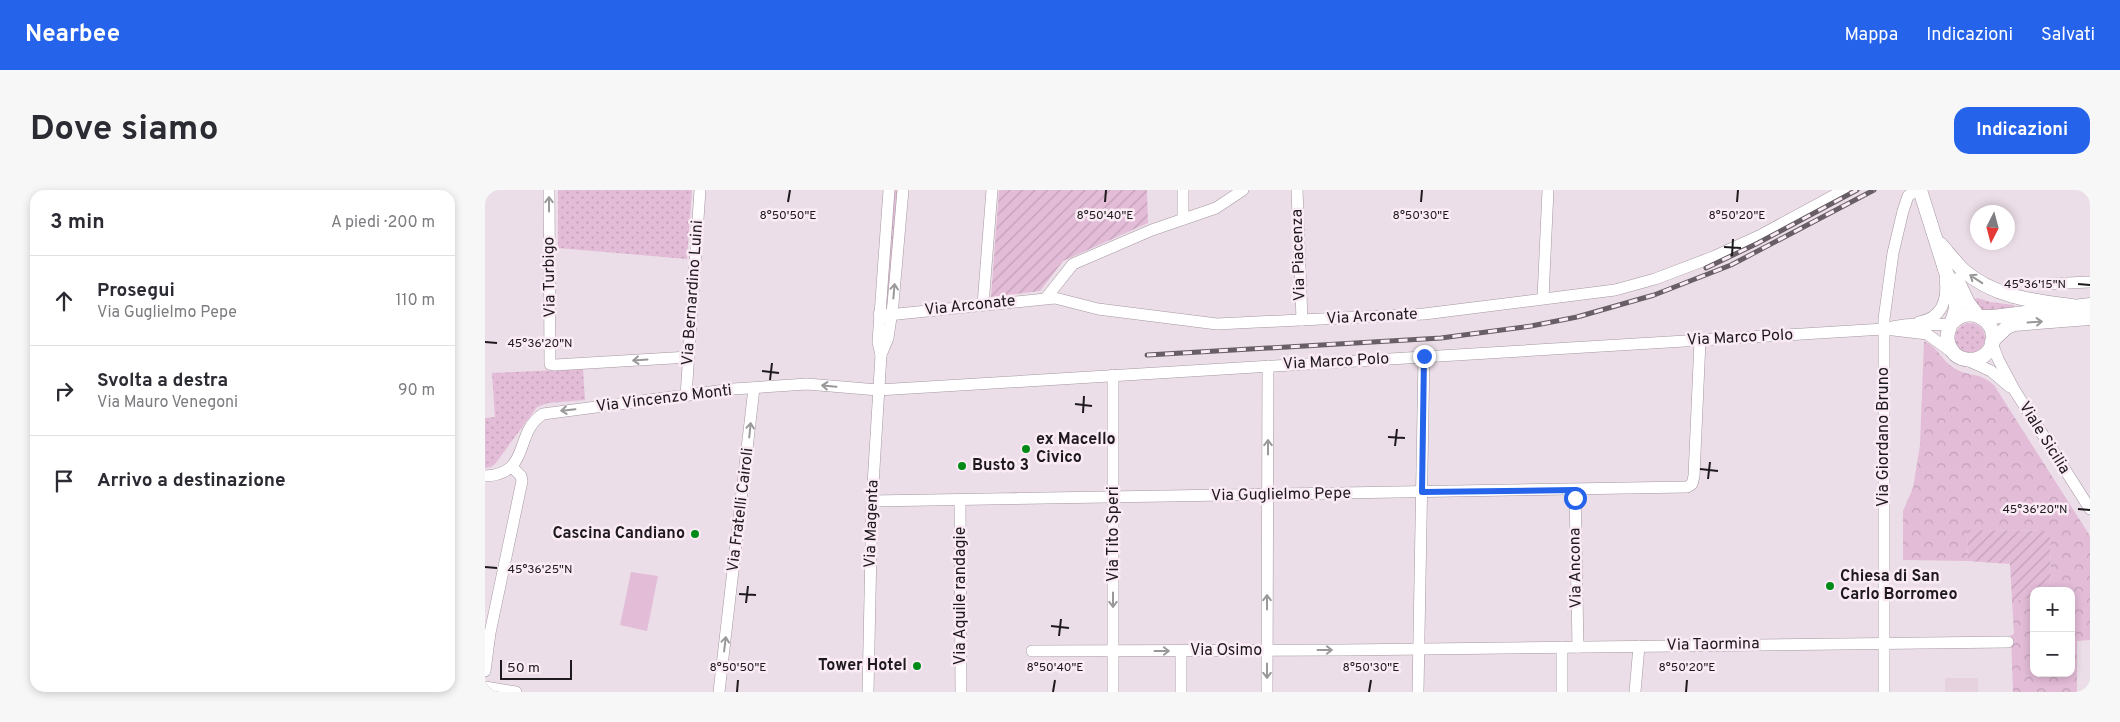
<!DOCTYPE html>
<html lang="it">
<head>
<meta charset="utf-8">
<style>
	body { margin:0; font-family:Overpass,sans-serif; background:#f7f7f7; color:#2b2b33 }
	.controls { position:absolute; right:15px; bottom:15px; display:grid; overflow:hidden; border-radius:10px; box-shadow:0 2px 8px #0003 }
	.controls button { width:45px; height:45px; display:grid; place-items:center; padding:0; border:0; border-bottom:1px solid #e1e1e2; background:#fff; color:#2b2b33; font:25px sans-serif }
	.compass { position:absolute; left:1485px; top:15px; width:45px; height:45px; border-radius:50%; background:#fff; box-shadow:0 2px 8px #0003; rotate:186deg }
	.scale { position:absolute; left:15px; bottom:12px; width:72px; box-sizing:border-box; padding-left:5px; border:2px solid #1e191d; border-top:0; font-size:14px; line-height:18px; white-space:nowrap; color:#1e191d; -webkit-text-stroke:4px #faebf5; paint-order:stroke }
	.stop { position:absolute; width:15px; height:15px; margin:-11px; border:4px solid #2563eb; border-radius:50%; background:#fff }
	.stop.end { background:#2563eb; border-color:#fff; box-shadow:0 1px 5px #0008 }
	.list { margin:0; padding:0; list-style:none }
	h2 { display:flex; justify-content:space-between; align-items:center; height:65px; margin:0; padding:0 20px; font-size:21px }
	h2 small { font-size:16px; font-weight:400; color:#7c7c81 }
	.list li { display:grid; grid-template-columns:32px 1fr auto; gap:15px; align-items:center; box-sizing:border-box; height:90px; padding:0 20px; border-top:1px solid #e1e1e2 }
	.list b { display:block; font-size:19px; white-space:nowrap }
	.list p { margin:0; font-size:16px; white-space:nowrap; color:#7c7c81 }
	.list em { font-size:16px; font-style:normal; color:#7c7c81 }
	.icon { flex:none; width:28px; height:28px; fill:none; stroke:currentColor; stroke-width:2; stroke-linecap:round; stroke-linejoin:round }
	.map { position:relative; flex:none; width:1605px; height:502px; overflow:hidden; border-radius:15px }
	header { display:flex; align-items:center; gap:30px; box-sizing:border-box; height:70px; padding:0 25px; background:#2563eb; color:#fff }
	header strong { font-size:24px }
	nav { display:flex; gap:28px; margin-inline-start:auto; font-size:18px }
	.intro { display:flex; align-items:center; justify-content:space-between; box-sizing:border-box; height:120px; padding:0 30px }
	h1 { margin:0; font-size:35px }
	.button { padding:12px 22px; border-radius:15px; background:#2563eb; color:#fff; font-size:18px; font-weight:700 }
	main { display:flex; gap:30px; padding:0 30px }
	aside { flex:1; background:#fff; border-radius:15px; box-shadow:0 2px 8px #0003 }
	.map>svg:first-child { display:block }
	.built { fill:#e6d1df }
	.grass { fill:url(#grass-dots) }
	.forest { fill:url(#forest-crowns) }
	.garden { fill:url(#garden-furrows) }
	.pitch { fill:#e3bcd7 }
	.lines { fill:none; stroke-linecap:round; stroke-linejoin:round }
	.minor-casing { stroke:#a497a0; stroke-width:12 }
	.major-casing { stroke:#a497a0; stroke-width:15 }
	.minor { stroke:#fff; stroke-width:11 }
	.major { stroke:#fff; stroke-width:14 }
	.rail-casing { stroke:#675f65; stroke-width:5 }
	.rail { stroke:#faebf5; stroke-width:3; stroke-dasharray:9; stroke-linecap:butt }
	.oneway { stroke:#9a9899 }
	.route { stroke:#2563eb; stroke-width:6 }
	.ticks { fill:none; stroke:#1e191d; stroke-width:2 }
	.poi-dot { fill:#008b19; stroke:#faebf5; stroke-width:2 }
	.labels { text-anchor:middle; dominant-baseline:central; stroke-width:5; stroke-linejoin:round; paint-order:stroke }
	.street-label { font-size:16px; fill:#1e191d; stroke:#faebf5 }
	.poi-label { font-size:16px; font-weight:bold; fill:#1e191d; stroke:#faebf5; text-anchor:start }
	.ticks-label { font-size:12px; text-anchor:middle; fill:#1e191d; stroke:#faebf5; stroke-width:5; stroke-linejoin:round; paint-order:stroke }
</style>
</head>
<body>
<header>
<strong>Nearbee</strong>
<nav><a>Mappa</a><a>Indicazioni</a><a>Salvati</a></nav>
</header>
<div class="intro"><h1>Dove siamo</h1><a class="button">Indicazioni</a></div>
<main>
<aside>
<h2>3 min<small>A piedi · 200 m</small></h2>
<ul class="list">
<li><svg class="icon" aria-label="ahead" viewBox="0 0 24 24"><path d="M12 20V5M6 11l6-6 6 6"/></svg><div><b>Prosegui</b><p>Via Guglielmo Pepe</p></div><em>110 m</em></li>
<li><svg class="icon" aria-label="right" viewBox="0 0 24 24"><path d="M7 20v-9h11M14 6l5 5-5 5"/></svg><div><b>Svolta a destra</b><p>Via Mauro Venegoni</p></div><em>90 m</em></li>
<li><svg class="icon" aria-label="arrive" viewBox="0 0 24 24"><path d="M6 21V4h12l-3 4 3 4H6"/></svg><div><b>Arrivo a destinazione</b></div></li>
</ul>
</aside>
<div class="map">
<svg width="1605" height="502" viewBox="0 0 1605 502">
	<defs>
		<pattern id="grass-dots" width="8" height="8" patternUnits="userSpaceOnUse" patternTransform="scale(1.25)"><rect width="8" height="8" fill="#e3bcd7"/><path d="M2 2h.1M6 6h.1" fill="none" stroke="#c2a1b8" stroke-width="1.8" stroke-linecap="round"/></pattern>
		<pattern id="forest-crowns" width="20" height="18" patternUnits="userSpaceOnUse" patternTransform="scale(1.25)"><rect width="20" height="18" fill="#e3bcd7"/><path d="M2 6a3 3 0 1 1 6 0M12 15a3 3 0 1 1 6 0" fill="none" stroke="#c2a1b8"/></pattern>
		<pattern id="garden-furrows" width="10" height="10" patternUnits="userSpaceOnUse" patternTransform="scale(1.25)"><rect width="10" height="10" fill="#e3bcd7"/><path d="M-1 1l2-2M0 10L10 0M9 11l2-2" fill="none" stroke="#c2a1b8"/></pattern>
	</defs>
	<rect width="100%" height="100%" fill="#ecdee8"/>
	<rect class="built" x="1460" y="488" width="33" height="14"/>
	<g class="grass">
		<path d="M73 0H207L202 69 73 58Z"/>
		<path d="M407 0H415L403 116H400Z"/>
		<path d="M1493 108 1505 112 1529 115 1530 120 1506 126 1491 118 1488 109Z"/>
		<circle cx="1485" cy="148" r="15"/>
		<path d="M98 179 100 210 63 213 52 217 10 274 6 277 0 278V228L10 227 7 183Z"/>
	</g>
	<path class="forest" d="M1439 151C1453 157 1457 171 1469 178 1483 187 1495 182 1509 195L1605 346V450L1592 451V502H1528L1526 445 1529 444 1527 410 1549 408V483H1586V401H1566L1565 341 1482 340 1483 371 1418 370V321L1428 298 1435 255Z"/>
	<g class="garden">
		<path d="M514 0H662L663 33 578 71 555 101 506 107Z"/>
		<path d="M1482 340 1565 341 1566 401H1549V408L1527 410 1525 374 1483 371Z"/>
	</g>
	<path class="pitch" d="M146 382 173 386 162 441 135 435Z"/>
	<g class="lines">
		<g class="minor-casing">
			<g id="minor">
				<path d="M64 0 65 174 70 175 204 167"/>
				<path d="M698 0V29"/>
				<path d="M812 0 817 130"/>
				<path d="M1560 94 1605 92"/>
				<path d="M561 108 588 74 667 40 731 18 758 0"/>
				<path d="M1058 108 1063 0"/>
				<path d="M498 115 507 0"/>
				<path d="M394 124 403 125 570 108 613 119 732 134 939 124 1130 100 1170 89 1228 67 1274 46 1359 0"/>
				<path d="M1434 132C1458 128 1463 109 1460 88"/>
				<path d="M1400 139 1442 144 1468 163"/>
				<path d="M1507 153 1513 169 1530 201 1605 319"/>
				<path d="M396 165 403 148 408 114 418 0"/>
				<path d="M1482 170 1506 181 1525 197"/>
				<path d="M201 206 215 0"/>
				<path d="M0 286C47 284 28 243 58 224L248 199 322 194 393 200 1399 139C1423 131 1442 136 1467 134"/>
				<path d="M1090 300 1093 457"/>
				<path d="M387 311 1202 297 1207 294 1209 286 1215 151"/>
				<path d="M475 311 476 502"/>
				<path d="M1077 457V502"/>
				<path d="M547 461 859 460 1523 452"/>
				<path d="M0 481 5 443 37 291 36 286 27 277"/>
				<path d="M0 497 31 502"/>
				<path d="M234 502 269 198"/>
				<path d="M383 502 387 311 396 165 393 152 404 0"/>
				<path d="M628 502V185"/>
				<path d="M696 502V461"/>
				<path d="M782 502 783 176"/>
				<path d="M933 502 939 166"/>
				<path d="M1150 502 1154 456"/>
				<path d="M1399 502V129L1408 63 1418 21 1423 6 1431 0"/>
			</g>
		</g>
		<g class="major-casing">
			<g id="major">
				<path d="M1435 0C1443 25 1451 51 1459 76 1462 88 1470 99 1471 112 1473 129 1455 143 1466 159 1473 172 1492 173 1502 163 1522 141 1490 110 1468 132"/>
				<path d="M1455 54C1463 63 1470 72 1478 80 1508 107 1549 111 1587 116"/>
				<path d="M1472 90 1483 113 1492 125"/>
				<path d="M1495 127H1508L1605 115"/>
				<path d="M1507 151 1522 137 1529 134 1605 128"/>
			</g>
		</g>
		<use href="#minor" class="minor"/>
		<use href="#major" class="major"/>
		<g class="rail-casing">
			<g id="rail">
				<path d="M1221 78 1273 53 1372 0"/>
				<path d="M662 165 956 148 1046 136 1092 127 1169 105 1246 75 1389 0"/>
			</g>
		</g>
		<use href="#rail" class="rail"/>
	</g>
	<defs><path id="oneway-shaft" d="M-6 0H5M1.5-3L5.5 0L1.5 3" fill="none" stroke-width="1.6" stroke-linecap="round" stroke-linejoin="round" transform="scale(1.25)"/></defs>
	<g class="oneway">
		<use href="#oneway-shaft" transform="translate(64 14) rotate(-90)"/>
		<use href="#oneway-shaft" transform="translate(1491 89) rotate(-147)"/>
		<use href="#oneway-shaft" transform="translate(409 101) rotate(-85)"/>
		<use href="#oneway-shaft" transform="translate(1550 132) rotate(-4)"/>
		<use href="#oneway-shaft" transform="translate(155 170) rotate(176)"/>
		<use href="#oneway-shaft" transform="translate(344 196) rotate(-175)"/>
		<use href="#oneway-shaft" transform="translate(83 220) rotate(174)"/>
		<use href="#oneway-shaft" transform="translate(265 240) rotate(-84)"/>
		<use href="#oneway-shaft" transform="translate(783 257) rotate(-90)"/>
		<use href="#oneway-shaft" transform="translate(628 410) rotate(90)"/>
		<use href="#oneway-shaft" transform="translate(782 412) rotate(-90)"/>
		<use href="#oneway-shaft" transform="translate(240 454) rotate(-83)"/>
		<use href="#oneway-shaft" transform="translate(840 460)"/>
		<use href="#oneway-shaft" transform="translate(677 461)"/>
		<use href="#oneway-shaft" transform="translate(782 481) rotate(90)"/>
	</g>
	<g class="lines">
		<path class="route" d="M939 166 937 302 1090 300V308"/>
	</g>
	<path class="ticks" d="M303 12 305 0M620 12 621 0M936 12 937 0M1252 12 1253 0M1239 57 1256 58M1247 66 1248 49M1593 94 1605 95M0 152 12 153M277 181 294 183M285 190 287 173M590 214 607 216M598 223 599 206M903 247 920 248M910 256 912 239M1215 279 1233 281M1223 289 1225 272M1593 319 1605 320M0 377 12 378M254 404 271 405M261 413 263 396M566 436 584 438M574 446 576 429M252 502 253 490M568 502 570 490M884 502 886 490M1201 502 1202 490"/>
	<g class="poi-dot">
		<circle cx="541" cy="259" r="5"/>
		<circle cx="477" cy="276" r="5"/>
		<circle cx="210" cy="344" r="5"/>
		<circle cx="1345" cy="396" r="5"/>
		<circle cx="432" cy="476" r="5"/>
	</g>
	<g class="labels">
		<g class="street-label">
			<text transform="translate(814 65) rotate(-92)">Via Piacenza</text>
			<text transform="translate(65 87) rotate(-91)">Via Turbigo</text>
			<text transform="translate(208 103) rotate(-86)">Via Bernardino Luini</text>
			<text transform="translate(485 116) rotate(-6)">Via Arconate</text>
			<text transform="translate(887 127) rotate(-3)">Via Arconate</text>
			<text transform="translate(1255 148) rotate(-3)">Via Marco Polo</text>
			<text transform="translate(851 172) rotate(-3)">Via Marco Polo</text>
			<text transform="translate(179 209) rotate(-7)">Via Vincenzo Monti</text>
			<text transform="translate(1399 247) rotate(-90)">Via Giordano Bruno</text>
			<text transform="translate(1559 248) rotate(58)">Viale Sicilia</text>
			<text transform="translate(796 305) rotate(-1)">Via Guglielmo Pepe</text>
			<text transform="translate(256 320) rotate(-83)">Via Fratelli Cairoli</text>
			<text transform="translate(387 334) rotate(-88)">Via Magenta</text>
			<text transform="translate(629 344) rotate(-90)">Via Tito Speri</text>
			<text transform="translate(1091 378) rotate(-91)">Via Ancona</text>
			<text transform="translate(476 406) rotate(-90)">Via Aquile randagie</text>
			<text transform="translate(1228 455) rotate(-1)">Via Taormina</text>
			<text x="741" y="461">Via Osimo</text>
		</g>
		<g class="poi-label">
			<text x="551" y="250">ex Macello<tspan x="551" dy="18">Civico</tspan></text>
			<text x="487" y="276">Busto 3</text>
			<text x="200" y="344" text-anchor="end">Cascina Candiano</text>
			<text x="1355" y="387">Chiesa di San<tspan x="1355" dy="18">Carlo Borromeo</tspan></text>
			<text x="422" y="476" text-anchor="end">Tower Hotel</text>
		</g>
	</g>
	<g class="ticks-label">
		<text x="303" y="29">8°50'50"E</text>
		<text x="620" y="29">8°50'40"E</text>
		<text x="936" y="29">8°50'30"E</text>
		<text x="1252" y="29">8°50'20"E</text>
		<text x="1550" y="98">45°36'15"N</text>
		<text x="55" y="157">45°36'20"N</text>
		<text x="1550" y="323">45°36'20"N</text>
		<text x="55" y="383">45°36'25"N</text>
		<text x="253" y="481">8°50'50"E</text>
		<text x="570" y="481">8°50'40"E</text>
		<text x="886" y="481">8°50'30"E</text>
		<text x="1202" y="481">8°50'20"E</text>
	</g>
</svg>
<div class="controls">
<button>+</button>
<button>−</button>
</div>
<svg class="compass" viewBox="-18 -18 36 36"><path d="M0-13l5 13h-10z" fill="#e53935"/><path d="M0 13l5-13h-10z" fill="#7c7c81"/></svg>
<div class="scale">50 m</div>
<div class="stop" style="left:1090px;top:308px"></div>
<div class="stop end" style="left:939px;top:166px"></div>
</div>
</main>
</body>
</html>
